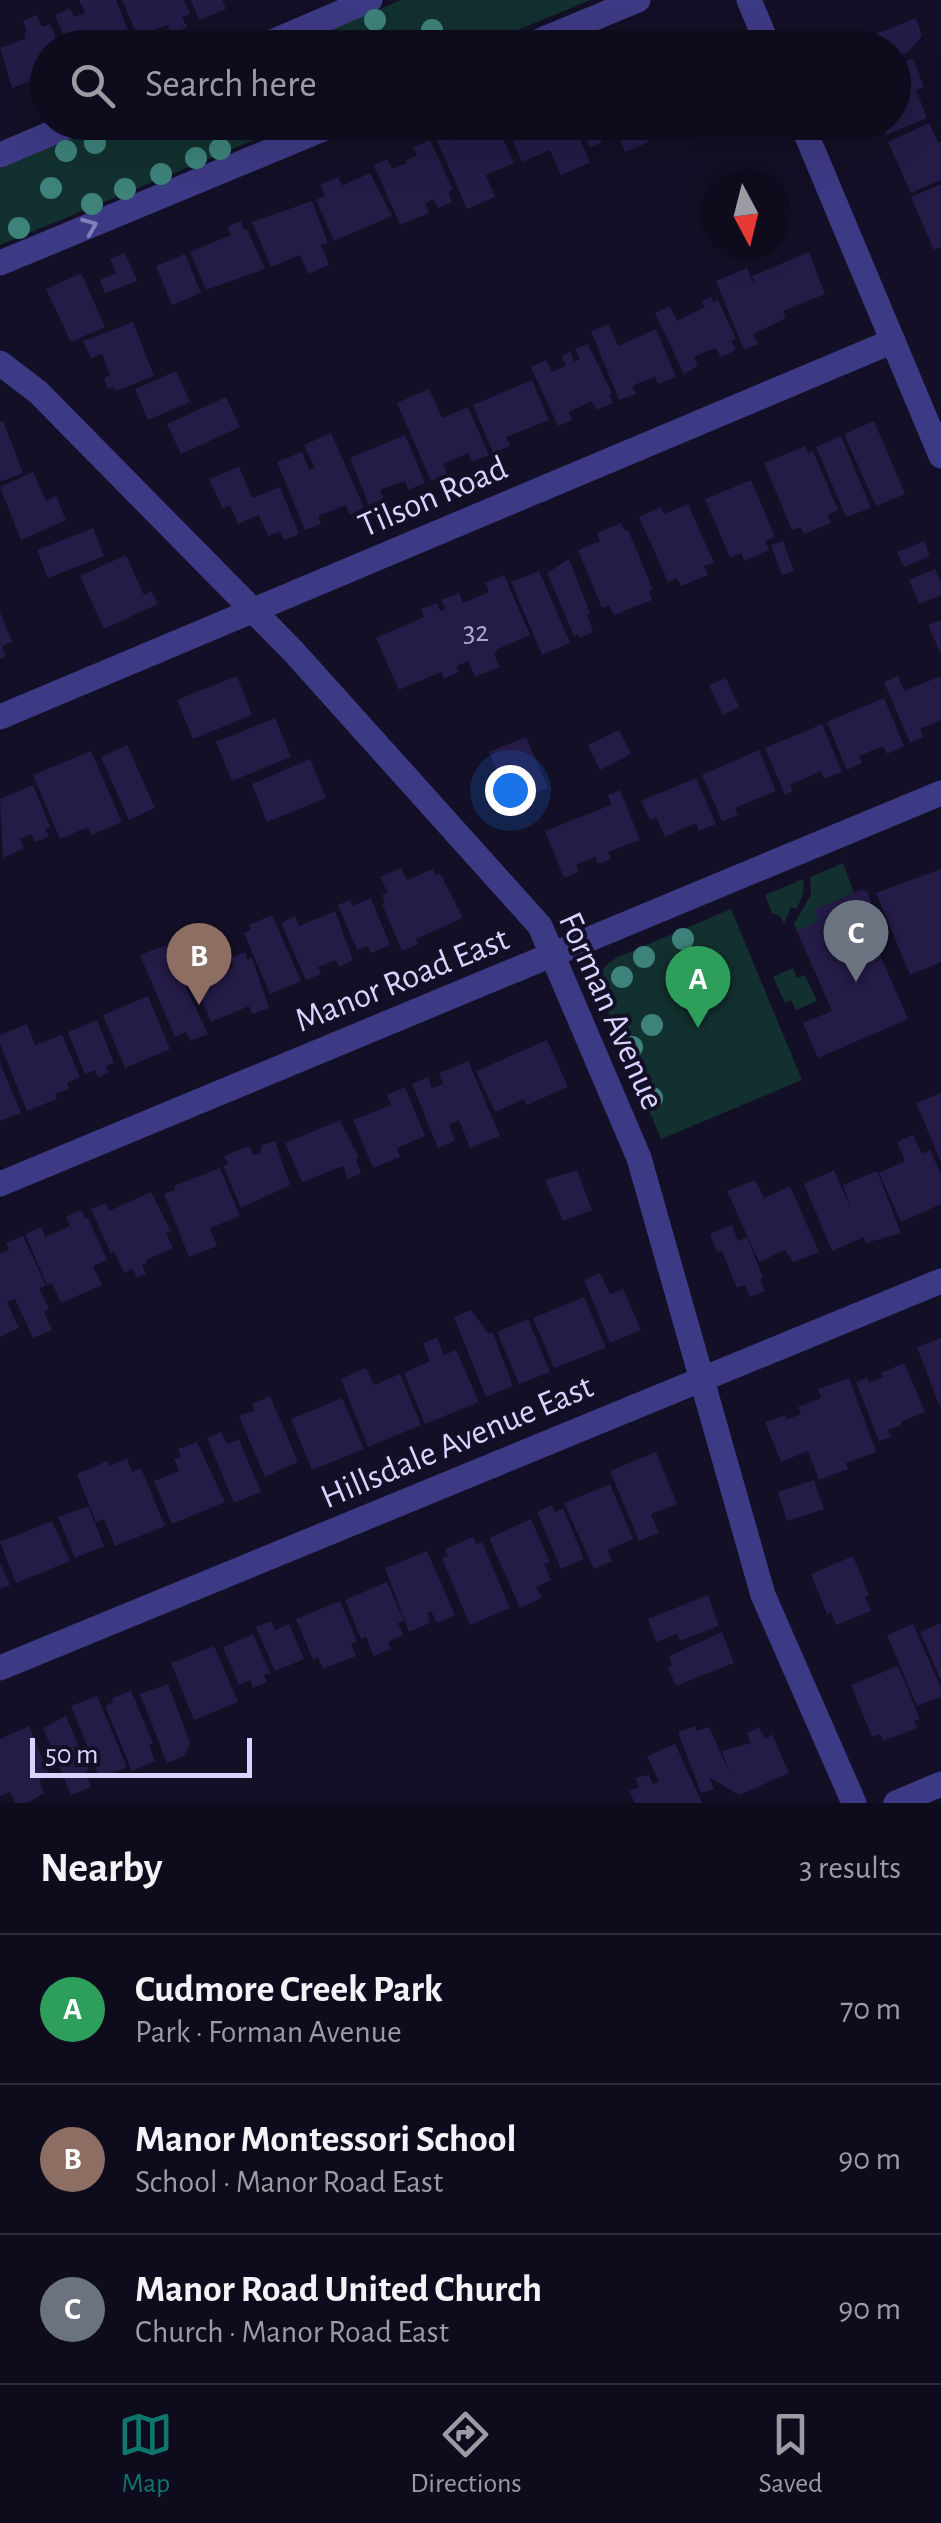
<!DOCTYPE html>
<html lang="en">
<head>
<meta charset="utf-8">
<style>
	body { margin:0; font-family:"Alegreya Sans",sans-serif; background:#171425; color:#f1f3f6 }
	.compass { position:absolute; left:701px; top:170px; width:90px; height:90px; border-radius:50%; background:#0e0b1c; box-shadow:0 10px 40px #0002; rotate:173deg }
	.scale { position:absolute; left:30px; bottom:25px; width:222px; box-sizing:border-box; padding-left:10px; border:5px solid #d9d4ff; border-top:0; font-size:28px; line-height:35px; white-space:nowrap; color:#d9d4ff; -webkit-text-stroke:8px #130f26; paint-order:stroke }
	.you { position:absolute; left:510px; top:790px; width:35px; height:35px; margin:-25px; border:8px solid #fff; border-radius:50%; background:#1a73e8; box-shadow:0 0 0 15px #1a73e833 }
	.badge { display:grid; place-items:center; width:65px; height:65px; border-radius:50%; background:#0f766e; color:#fff; font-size:32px; font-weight:700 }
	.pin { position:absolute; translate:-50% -82px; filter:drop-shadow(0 2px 5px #0008) }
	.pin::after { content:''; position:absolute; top:52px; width:35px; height:30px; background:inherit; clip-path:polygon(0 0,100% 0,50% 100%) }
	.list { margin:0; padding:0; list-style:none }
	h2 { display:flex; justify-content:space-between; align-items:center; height:130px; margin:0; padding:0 40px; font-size:42px }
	h2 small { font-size:32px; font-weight:400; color:#9b9ba3 }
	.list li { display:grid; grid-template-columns:65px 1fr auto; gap:30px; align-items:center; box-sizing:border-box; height:150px; padding:0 40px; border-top:2px solid #2e2b3b }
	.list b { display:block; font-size:38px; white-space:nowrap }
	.list p { margin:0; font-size:32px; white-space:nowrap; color:#9b9ba3 }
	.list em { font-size:32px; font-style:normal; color:#9b9ba3 }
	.icon { flex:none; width:55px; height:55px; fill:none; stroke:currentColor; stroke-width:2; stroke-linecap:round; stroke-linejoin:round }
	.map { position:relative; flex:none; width:941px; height:1803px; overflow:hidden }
	.search { position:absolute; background:#0e0b1c; box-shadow:0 10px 40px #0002; left:30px; right:30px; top:30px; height:110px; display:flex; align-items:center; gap:25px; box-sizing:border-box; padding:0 35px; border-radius:55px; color:#9b9ba3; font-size:38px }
	.sheet { height:580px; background:#0e0b1c }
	nav { display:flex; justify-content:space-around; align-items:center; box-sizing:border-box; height:140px; border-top:2px solid #2e2b3b; background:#0e0b1c; font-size:28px; color:#9b9ba3 }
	nav a { display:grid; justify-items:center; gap:5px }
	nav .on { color:#0f766e }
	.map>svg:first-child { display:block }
	.green { fill:#12302f }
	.building { fill:#241b47 }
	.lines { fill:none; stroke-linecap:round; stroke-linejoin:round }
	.minor { stroke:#3d3a85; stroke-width:25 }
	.tree { fill:#3d827b }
	.oneway { stroke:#837fbc }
	.labels { text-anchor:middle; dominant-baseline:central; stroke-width:8; stroke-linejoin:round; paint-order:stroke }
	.number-label { font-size:30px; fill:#aca6d1 }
	.street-label { font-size:35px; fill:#d9d4ff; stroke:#130f26 }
</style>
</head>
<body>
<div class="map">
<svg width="941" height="1803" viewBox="0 0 941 1803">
	<rect width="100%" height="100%" fill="#130f26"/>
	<g class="green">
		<path d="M401 0H591L476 47 288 48Z"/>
		<path d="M109 123H295L0 245V168Z"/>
		<path d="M843 863 854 893 815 910 819 921 797 931 794 924 811 895 810 877Z"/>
		<path d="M803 879C805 891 802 899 796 909L791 907 784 924 780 916 772 913 765 895Z"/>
		<path d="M731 909 802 1080 661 1139 602 997C597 979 599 968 616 958Z"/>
		<path d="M793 968 797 978 805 975 817 1001 796 1010 791 1000 785 1003 773 977Z"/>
	</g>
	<g class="building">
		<path d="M79 0H116L131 38 109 48H69L55 15 70 8 74 17 85 13Z"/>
		<path d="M122 0H184L190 14 182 17 187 27 172 34 167 25 138 37Z"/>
		<path d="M191 0H222L226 9 199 20Z"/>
		<path d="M37 15 42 27 50 24 60 48H48V89L42 77 12 88 0 48 26 38 24 33 27 31 23 21Z"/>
		<path d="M916 18 922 36 909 51 894 58V48H851L850 44Z"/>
		<path d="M713 31 716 40 724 37 729 48H696L693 39Z"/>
		<path d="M679 38 682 45 687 43 688 47H656Z"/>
		<path d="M913 58 924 87 916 90 927 118 886 135 881 122H894V66Z"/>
		<path d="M505 122H573L590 163 561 175 550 150 522 162Z"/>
		<path d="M579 122H640L649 142 625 152 613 123 597 130 602 142 590 148Z"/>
		<path d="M496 123 514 163 486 175 495 197 467 209 436 138 451 132 455 141Z"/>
		<path d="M929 123 938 143 941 142V180L911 193 888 142Z"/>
		<path d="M430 140 453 190 448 192 452 202 438 208 434 199 425 203 429 213 400 225 374 165 387 159 392 169 407 163 406 160 417 156 413 147Z"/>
		<path d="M370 173 392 216 334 241 316 200 325 196 320 185 338 177 343 188V185Z"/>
		<path d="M941 184V247L934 250 911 197Z"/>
		<path d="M312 201 328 243 321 245 329 265 308 274 300 255 271 267 252 222Z"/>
		<path d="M241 221 244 230 247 229 265 269 206 290 190 252 231 235 227 227Z"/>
		<path d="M809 252 825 294 783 311 786 318 753 334 758 344 744 350 716 281 747 268 755 287 752 276Z"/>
		<path d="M125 253 137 281 105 293 100 280 116 273 110 259Z"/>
		<path d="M185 254 201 293 172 305 156 266Z"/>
		<path d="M81 273 105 327 71 342 46 289Z"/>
		<path d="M711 297 713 302 718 300 736 339 731 341 736 350 721 357 716 348 707 351 694 357 698 366 684 374 655 313 670 306 677 321 705 307 702 301Z"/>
		<path d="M133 322 154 376 116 391 114 387 108 389 104 378 110 375 102 354 91 358 83 341Z"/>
		<path d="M609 324 618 346 656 329 676 377 658 384 655 377 644 381 632 386 636 394 619 400 591 331Z"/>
		<path d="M588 344 612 393 609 394 613 403 596 410 592 401 569 412 572 420 558 426 531 367 546 360 552 372 566 366 562 356 570 352 574 362 580 359 575 349Z"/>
		<path d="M176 371 190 402 148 420 135 389Z"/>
		<path d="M532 380 549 420 506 437 510 446 493 453 473 405Z"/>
		<path d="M429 389 442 418 468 407 489 455 472 462 468 453 443 464 447 474 431 481 397 403Z"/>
		<path d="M226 397 240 427 181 454 167 424Z"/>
		<path d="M3 421 23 473 0 482V422Z"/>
		<path d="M874 421 905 494 876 506 844 434Z"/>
		<path d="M331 433 364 508 350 515 346 505 318 516 321 524 305 530 277 462 302 452 309 470 315 468 304 445Z"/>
		<path d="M405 435 425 483 408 490 405 481 380 490 384 499 369 505 350 458Z"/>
		<path d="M841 436 871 508 846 517 816 447Z"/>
		<path d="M805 446 808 453 813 451 838 510 828 515 831 523 804 534 801 527 792 530 764 463Z"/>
		<path d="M239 467 252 498 280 487 299 534 284 540 280 531 268 536 259 515 238 524 230 505 223 509 209 479Z"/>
		<path d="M33 472 46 501 56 496 66 520 21 540 0 487Z"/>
		<path d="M751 480 775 537 765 541 769 550 744 561 741 553 730 558 705 499Z"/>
		<path d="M688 504 714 563 704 566 708 575 681 586 677 578 668 582 639 517 661 507 664 514Z"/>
		<path d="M621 523 625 531 628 530 653 590 649 591 652 600 614 615 609 605 602 608 578 550 600 541 597 533Z"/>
		<path d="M93 528 104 556 48 578 37 550Z"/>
		<path d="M783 541 794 571 782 575 771 545Z"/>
		<path d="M924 541 930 556 904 567 897 552Z"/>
		<path d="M126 555 144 595 151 591 158 604 104 629 80 576Z"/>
		<path d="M569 559 590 613 587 614 592 628 593 632 580 638 578 634 574 636 547 573Z"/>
		<path d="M935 569 941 583V595L919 604 909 580Z"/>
		<path d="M539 571 570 643 542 655 511 582Z"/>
		<path d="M504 575 530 635 498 649 494 654 500 667 475 677 468 661 457 666 459 672 444 679 441 672 399 690 376 638 424 617 421 609 437 603 440 611 446 609 441 600 459 593 463 603 489 592 485 583Z"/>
		<path d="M0 612 12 642 2 646 6 656 0 659Z"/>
		<path d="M941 620V655L928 625Z"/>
		<path d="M237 676 252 715 193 739 177 700Z"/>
		<path d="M898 676 904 691 941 676V720L920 729 923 737 910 743 884 682Z"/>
		<path d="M726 678 739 707 723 715 709 685Z"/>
		<path d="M884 698 904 746 887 754 883 746 859 756 862 763 847 770 827 722Z"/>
		<path d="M275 718 291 757 232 781 216 742Z"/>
		<path d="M822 724 842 772 824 779 821 771 790 785 793 791 785 795 765 748Z"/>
		<path d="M619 730 631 754 600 770 588 745Z"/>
		<path d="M526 737 548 788 511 804 489 752Z"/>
		<path d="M127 745 155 808 129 820 101 757Z"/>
		<path d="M759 750 776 791 735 808 738 815 722 821 702 775Z"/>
		<path d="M91 751 122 822 91 835 88 827 60 839 33 775Z"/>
		<path d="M310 759 326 798 267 822 252 784Z"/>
		<path d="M696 778 716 824 699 831 696 823 665 837 656 817 650 820 641 801Z"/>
		<path d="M33 785 50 827 45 829 49 837 35 842 31 834 20 839 24 848 3 858 0 799Z"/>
		<path d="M620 790 640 840 608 852 611 859 598 864 595 857 576 865 579 872 564 878 545 831 611 805 608 795Z"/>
		<path d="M401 868 407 880 433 869 435 875 440 873 463 918 416 939 418 944 402 951 382 904 385 903 382 895 388 893 380 877Z"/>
		<path d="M941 869V962L910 975 876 893Z"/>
		<path d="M861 890 868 892 873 910 865 920 908 1019 818 1058 803 1023 832 1011 797 931 819 921 814 910Z"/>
		<path d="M371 898 390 945 371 953 368 946 357 950 338 905 350 900 352 906Z"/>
		<path d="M335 911 353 960 339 967 336 960 318 967 321 974 306 980 281 923 295 916 299 926Z"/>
		<path d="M272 915 301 981 270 994 244 933 251 930 249 925Z"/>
		<path d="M166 945 208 1034 190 1041 186 1032 175 1037 140 955Z"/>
		<path d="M216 952 224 971 233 967 230 958 245 952 248 960 252 958 269 1008 252 1014 249 1006 211 1022 186 965Z"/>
		<path d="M148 996 170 1049 125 1068 103 1015Z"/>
		<path d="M97 1020 114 1063 106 1066 108 1073 98 1077 95 1070 85 1074 68 1032Z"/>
		<path d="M27 1024 35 1045 62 1035 80 1077 67 1083 69 1089 55 1094 57 1099 27 1111 0 1044V1035Z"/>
		<path d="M547 1040 568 1087 527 1105 524 1099 495 1112 476 1071Z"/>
		<path d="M468 1061 500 1136 470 1148 459 1120 449 1125 455 1141 438 1148 412 1084 428 1077 432 1088 443 1084 439 1073Z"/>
		<path d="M0 1063 21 1113 0 1121Z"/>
		<path d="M405 1087 425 1136 397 1148 400 1157 373 1168 353 1120 391 1105 387 1095Z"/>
		<path d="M941 1093V1162L916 1103Z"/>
		<path d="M340 1120 359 1158 356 1160 361 1173 348 1179 343 1166 302 1182 285 1143Z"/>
		<path d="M913 1135 922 1154 930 1150 941 1174V1204L901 1222 879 1173 905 1161 897 1142Z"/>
		<path d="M275 1141 290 1185 241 1208 223 1166 228 1164 224 1156 249 1146 253 1155 260 1153 262 1145Z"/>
		<path d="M220 1168 240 1216 210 1228 217 1246 189 1257 164 1194 175 1190 174 1186Z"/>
		<path d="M577 1170 592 1210 563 1221 545 1180Z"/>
		<path d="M834 1170 852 1211 843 1185 877 1171 901 1233 866 1243 864 1237 832 1251 804 1184Z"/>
		<path d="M755 1180 764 1198 790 1186 819 1252 793 1262 785 1250 759 1262 727 1191Z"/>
		<path d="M151 1192 171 1231 166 1233 173 1248 146 1260 147 1263 142 1265 146 1274 137 1278 133 1269 124 1273 114 1252 111 1254 91 1209 106 1203 109 1211Z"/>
		<path d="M81 1210 85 1219 88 1218 107 1260 93 1266 102 1285 61 1303 52 1283 47 1285 25 1234 41 1227 45 1237 70 1226 66 1217Z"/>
		<path d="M732 1225 738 1241 747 1237 763 1278 760 1279 765 1291 750 1297 745 1285 737 1288 722 1251 717 1252 710 1234Z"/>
		<path d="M23 1236 46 1286 39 1288 49 1309 44 1312 52 1330 33 1338 15 1299 7 1302 19 1328 0 1337V1254L9 1250 6 1243Z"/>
		<path d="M600 1273 610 1294 623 1289 641 1330 610 1343 584 1280Z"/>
		<path d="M584 1297 606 1348 554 1368 533 1318Z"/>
		<path d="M471 1310 488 1333H493L513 1386 486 1397 454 1317Z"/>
		<path d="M528 1319 550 1372 519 1384 497 1332Z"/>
		<path d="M437 1338 444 1355 456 1350 479 1402 425 1424 404 1373 430 1361 423 1343Z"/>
		<path d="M941 1338V1410L917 1347Z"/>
		<path d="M904 1363 925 1412 901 1422 902 1425 888 1430 891 1437 879 1441 856 1382 867 1378 869 1383 883 1377 881 1373Z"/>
		<path d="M366 1368 374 1385 400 1374 421 1425 368 1447 341 1379Z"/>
		<path d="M849 1378 876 1452 846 1463 848 1469 819 1480 808 1451 781 1462 765 1422 785 1415 786 1420 801 1414 798 1407 821 1398 818 1389Z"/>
		<path d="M270 1396 298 1462 265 1477 239 1416 255 1410 252 1404Z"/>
		<path d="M342 1398 364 1449 312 1470 291 1419Z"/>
		<path d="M221 1432 227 1444 239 1439 261 1492 234 1503 207 1438Z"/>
		<path d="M197 1442 225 1502 172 1524 154 1481 179 1471 174 1459 181 1457 178 1449Z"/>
		<path d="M656 1452 677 1504 651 1514 659 1533 639 1541 610 1471Z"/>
		<path d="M127 1458 132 1472 141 1468 165 1526 115 1546 104 1519 96 1522 77 1474 107 1461 110 1466Z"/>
		<path d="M814 1480 824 1509 787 1521 778 1492Z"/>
		<path d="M610 1484 633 1539 608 1550 612 1561 594 1569 564 1503Z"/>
		<path d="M552 1505 555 1512 563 1508 584 1559 561 1569 537 1512Z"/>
		<path d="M88 1506 104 1546 75 1558 58 1517Z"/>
		<path d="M531 1519 550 1562 544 1564 551 1580 536 1587 542 1598 520 1608 489 1538Z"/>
		<path d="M52 1521 70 1561 16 1583 0 1542Z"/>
		<path d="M473 1537 476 1544 482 1542 510 1608 470 1625 442 1558 448 1556 445 1549Z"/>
		<path d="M427 1551 455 1615 437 1623 431 1611 427 1613 430 1623 409 1632 385 1568Z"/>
		<path d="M853 1556 869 1595 865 1597 871 1611 836 1625 831 1612 827 1614 811 1574Z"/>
		<path d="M0 1563 10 1585 0 1589Z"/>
		<path d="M387 1582 404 1621 398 1623 403 1635 388 1642 391 1649 374 1656 366 1637 361 1639 345 1600Z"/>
		<path d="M708 1595 719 1626 680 1641 677 1634 656 1642 648 1619Z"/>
		<path d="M340 1601 357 1641 351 1644 356 1656 323 1669 318 1657 313 1660 296 1619Z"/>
		<path d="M271 1621 275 1630 289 1624 304 1659 275 1671 256 1627Z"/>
		<path d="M941 1623V1680L920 1632Z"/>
		<path d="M913 1624 941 1688V1697L917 1706 887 1635Z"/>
		<path d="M722 1632 734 1663 676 1686 668 1667 672 1665 669 1656Z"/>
		<path d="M253 1634 270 1673 264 1675 267 1682 253 1688 250 1680 239 1685 223 1647Z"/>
		<path d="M214 1646 238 1702 194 1720 171 1663Z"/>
		<path d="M898 1666 920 1719 914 1721 917 1728 883 1741 880 1734 872 1737 851 1685Z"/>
		<path d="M168 1684 190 1743 184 1756 167 1763 140 1694Z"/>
		<path d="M131 1691 153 1743 149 1745 155 1761 132 1771 105 1706 113 1702 112 1698Z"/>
		<path d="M97 1696 127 1767 100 1778 71 1706Z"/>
		<path d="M66 1716 89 1770 85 1771 91 1787 71 1795 43 1728Z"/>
		<path d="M29 1726 49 1775 39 1780 44 1793 27 1803H15L10 1792 0 1796V1739Z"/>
		<path d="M695 1726 697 1731 709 1727 730 1774 722 1751 751 1743 747 1733 759 1727 765 1739 772 1734 789 1773 739 1795 709 1777 714 1789 701 1793 678 1732Z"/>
		<path d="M675 1744 702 1803H635L629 1791 639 1787 635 1778 649 1775 653 1784 659 1782 647 1756Z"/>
	</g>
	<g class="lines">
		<g class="minor">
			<path d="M749 0 769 48"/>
			<path d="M258 48 370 0"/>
			<path d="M522 48 638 0"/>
			<path d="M801 122 941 456"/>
			<path d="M0 155 78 122"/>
			<path d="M0 263 340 122"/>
			<path d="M0 363 38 392 293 651 540 926 639 1158 763 1595 854 1803"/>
			<path d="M0 717 893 341"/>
			<path d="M0 1184 941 793"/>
			<path d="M0 1668 941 1281"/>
			<path d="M896 1803 941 1784"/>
		</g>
	</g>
	<g class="tree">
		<circle cx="375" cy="20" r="11"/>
		<circle cx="432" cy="30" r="11"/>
		<circle cx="95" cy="143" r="11"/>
		<circle cx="220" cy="149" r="11"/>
		<circle cx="66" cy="151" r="11"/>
		<circle cx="196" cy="158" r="11"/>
		<circle cx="161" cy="174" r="11"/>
		<circle cx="51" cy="188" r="11"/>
		<circle cx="125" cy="189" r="11"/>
		<circle cx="92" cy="204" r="11"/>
		<circle cx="19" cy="228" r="11"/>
		<circle cx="683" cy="939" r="11"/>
		<circle cx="644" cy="957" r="11"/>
		<circle cx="622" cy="977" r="11"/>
		<circle cx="652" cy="1025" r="11"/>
		<circle cx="632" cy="1047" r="11"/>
		<circle cx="652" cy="1098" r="11"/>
	</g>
	<defs><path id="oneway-chevron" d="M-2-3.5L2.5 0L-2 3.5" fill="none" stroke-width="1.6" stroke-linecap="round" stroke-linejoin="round" transform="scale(2.5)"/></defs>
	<use class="oneway" href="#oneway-chevron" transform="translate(90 226) rotate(-22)"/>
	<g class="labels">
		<g class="number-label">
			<text x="476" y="632">32</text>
		</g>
		<g class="street-label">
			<text transform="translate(433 497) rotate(-23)">Tilson Road</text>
			<text transform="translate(402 980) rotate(-22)">Manor Road East</text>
			<text transform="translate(611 1011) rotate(66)">Forman Avenue</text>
			<text transform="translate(457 1442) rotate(-23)">Hillsdale Avenue East</text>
		</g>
	</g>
</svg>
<svg class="compass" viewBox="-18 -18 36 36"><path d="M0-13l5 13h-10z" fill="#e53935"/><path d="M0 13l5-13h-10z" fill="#9b9ba3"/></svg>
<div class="scale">50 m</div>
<div class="you"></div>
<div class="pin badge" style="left:698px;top:1028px;background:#2e9e5b">A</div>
<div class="pin badge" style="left:199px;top:1005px;background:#8d6e63">B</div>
<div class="pin badge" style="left:856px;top:982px;background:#6b7280">C</div>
<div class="search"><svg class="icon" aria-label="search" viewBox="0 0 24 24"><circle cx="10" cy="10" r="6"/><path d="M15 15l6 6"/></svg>Search here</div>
</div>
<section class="sheet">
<h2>Nearby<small>3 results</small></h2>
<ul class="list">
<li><span class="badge" style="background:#2e9e5b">A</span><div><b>Cudmore Creek Park</b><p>Park · Forman Avenue</p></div><em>70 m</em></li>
<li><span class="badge" style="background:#8d6e63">B</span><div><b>Manor Montessori School</b><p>School · Manor Road East</p></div><em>90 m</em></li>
<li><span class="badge" style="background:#6b7280">C</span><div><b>Manor Road United Church</b><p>Church · Manor Road East</p></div><em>90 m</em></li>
</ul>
</section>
<nav>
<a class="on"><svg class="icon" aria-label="map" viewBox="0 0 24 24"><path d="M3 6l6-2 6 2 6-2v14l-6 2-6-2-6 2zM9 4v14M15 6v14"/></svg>Map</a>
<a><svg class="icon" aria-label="directions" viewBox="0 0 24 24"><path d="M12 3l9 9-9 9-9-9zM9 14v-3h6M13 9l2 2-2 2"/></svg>Directions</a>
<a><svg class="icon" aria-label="saved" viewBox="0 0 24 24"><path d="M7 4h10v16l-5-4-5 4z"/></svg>Saved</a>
</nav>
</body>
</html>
